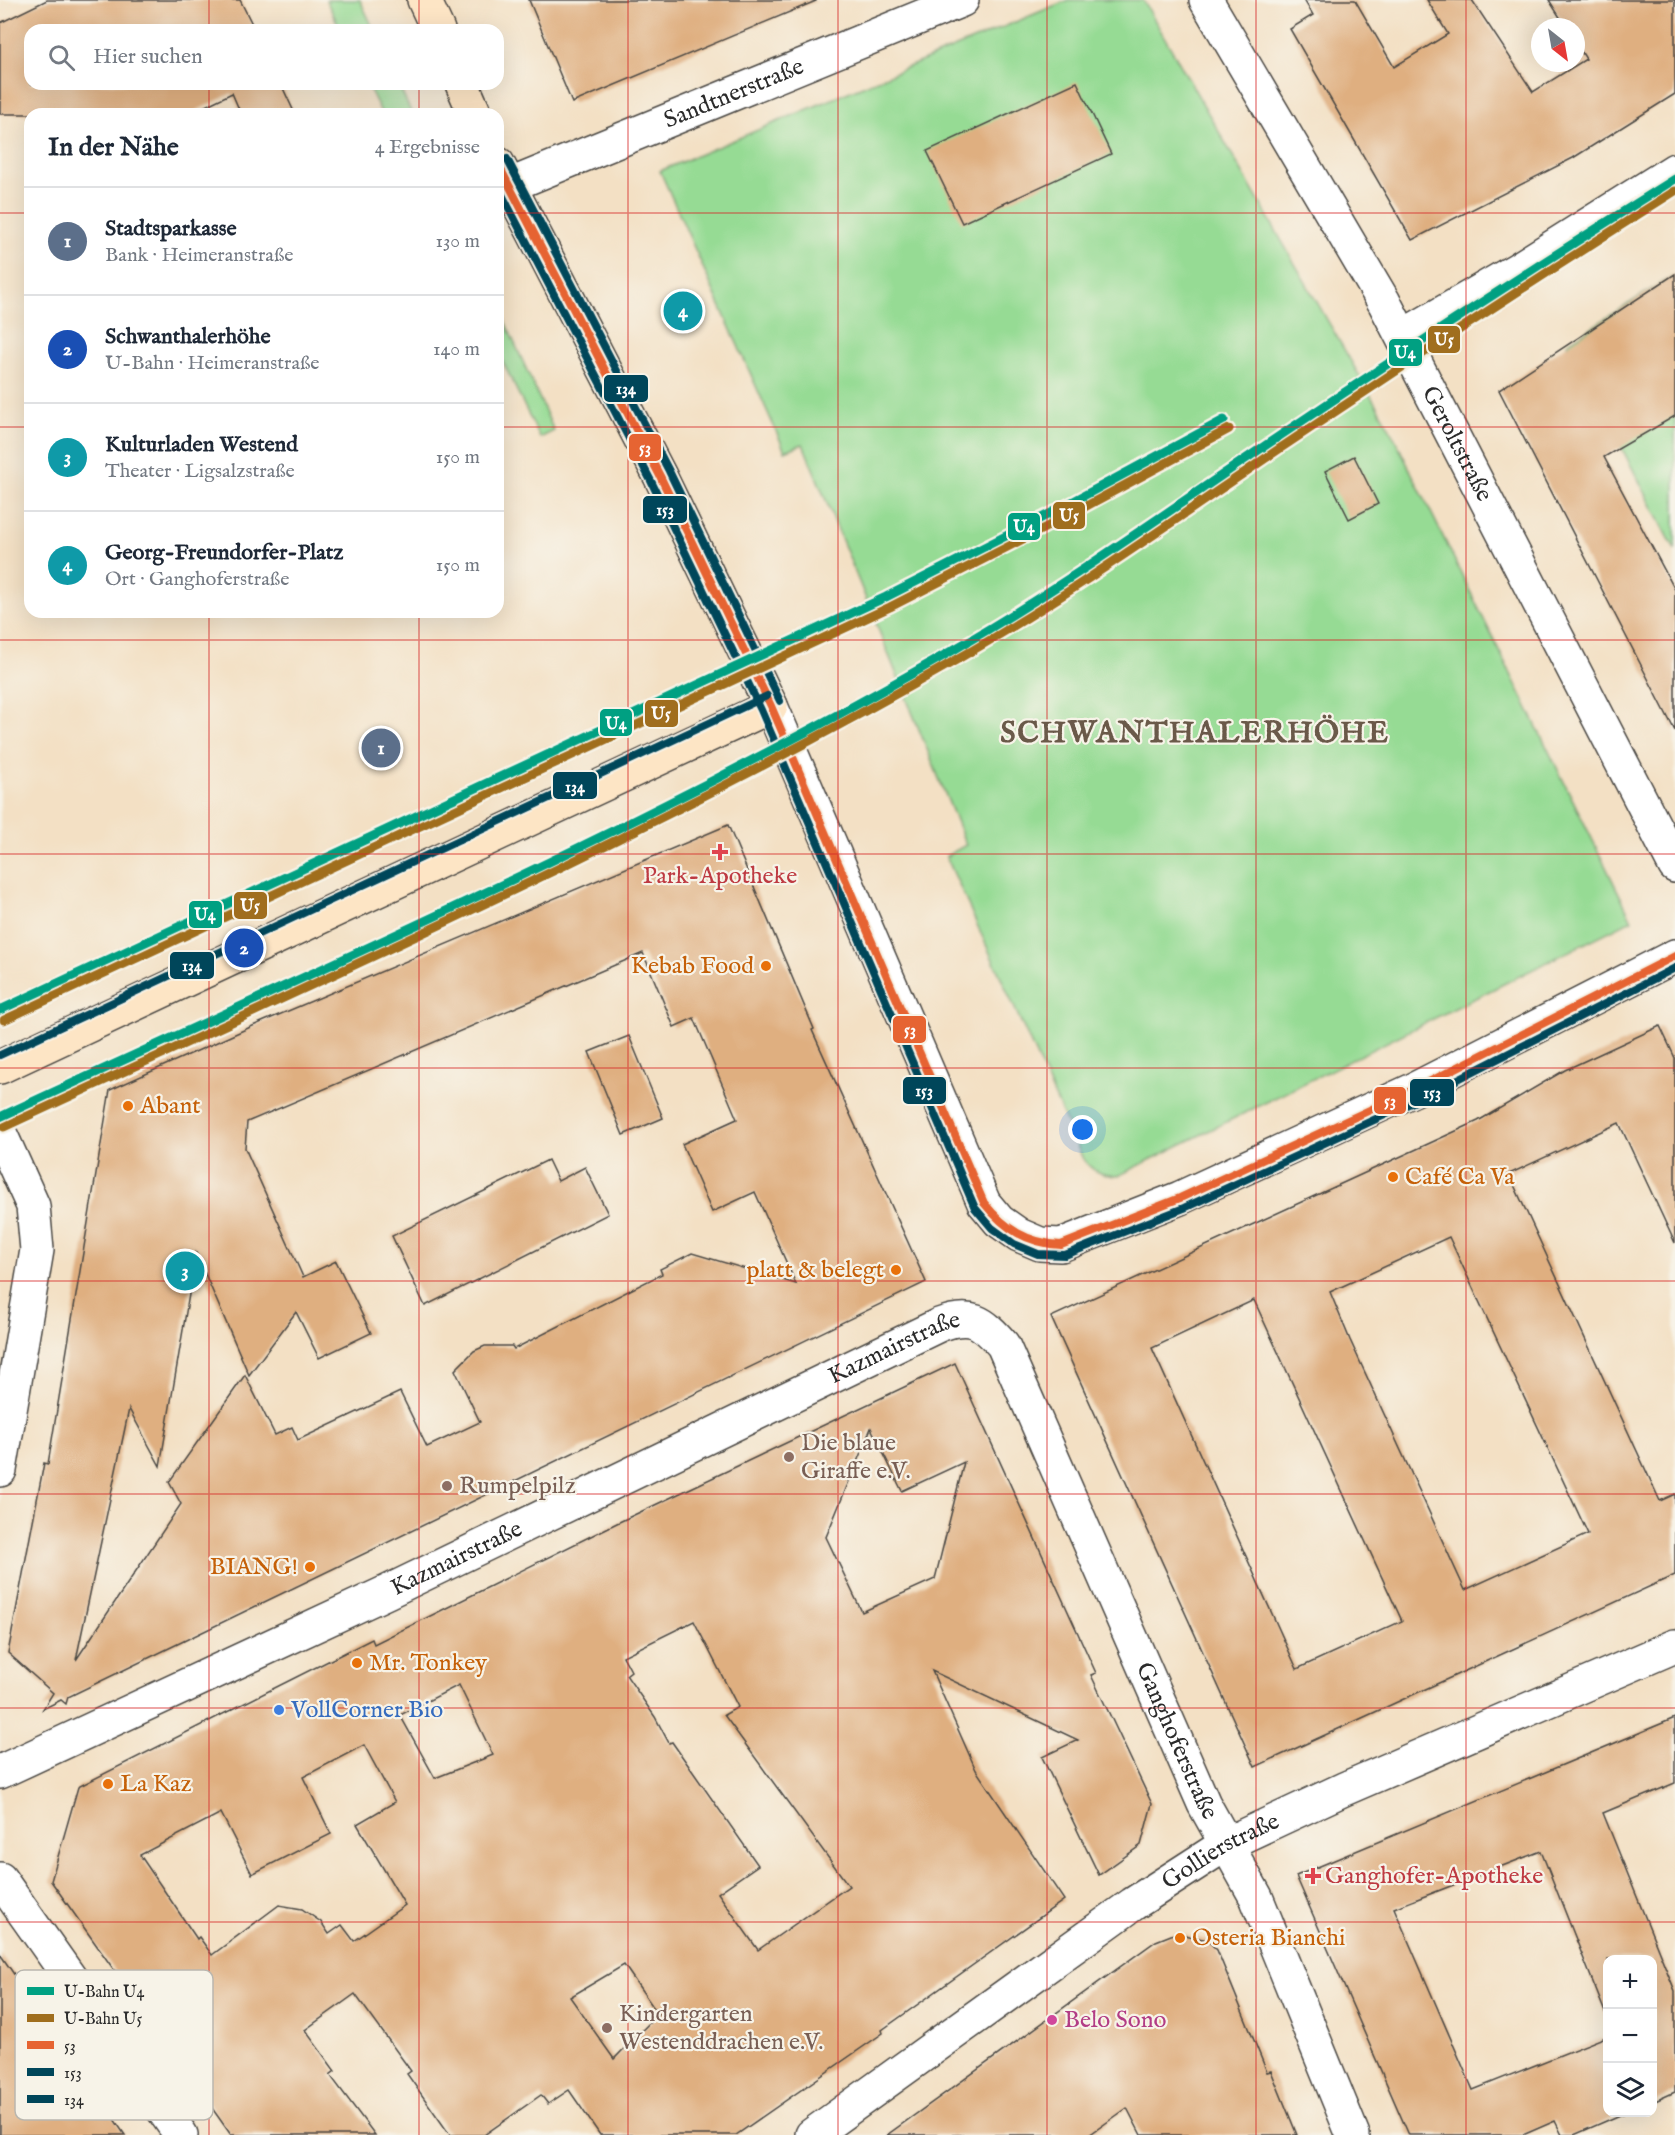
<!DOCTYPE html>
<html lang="de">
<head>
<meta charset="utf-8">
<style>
	body { margin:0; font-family:"IM FELL English",serif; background:#f6f6f7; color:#1f2937 }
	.controls { position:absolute; right:18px; bottom:18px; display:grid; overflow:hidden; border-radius:12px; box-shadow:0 6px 24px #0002 }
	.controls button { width:54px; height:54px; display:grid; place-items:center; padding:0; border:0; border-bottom:2px solid #e0e1e3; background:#fff; color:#1f2937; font:30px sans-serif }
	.compass { position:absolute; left:1531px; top:18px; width:54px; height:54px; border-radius:50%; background:#fff; box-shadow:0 6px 24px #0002; rotate:149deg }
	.you { position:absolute; left:1083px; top:1130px; width:21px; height:21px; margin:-15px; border:4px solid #fff; border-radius:50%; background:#1a73e8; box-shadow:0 0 0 9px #1a73e833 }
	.badge { display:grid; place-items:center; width:39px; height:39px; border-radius:50%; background:#c8321e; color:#fff; font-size:20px; font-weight:700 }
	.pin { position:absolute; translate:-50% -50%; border:3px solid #fff; box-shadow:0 2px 6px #0006 }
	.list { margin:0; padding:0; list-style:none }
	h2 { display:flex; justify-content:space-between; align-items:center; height:78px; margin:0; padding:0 24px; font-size:26px }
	h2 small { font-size:20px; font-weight:400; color:#747a83 }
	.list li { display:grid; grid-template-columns:39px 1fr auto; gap:18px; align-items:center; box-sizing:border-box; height:108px; padding:0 24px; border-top:2px solid #e0e1e3 }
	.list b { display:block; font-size:22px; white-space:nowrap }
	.list p { margin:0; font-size:20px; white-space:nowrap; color:#747a83 }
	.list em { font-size:20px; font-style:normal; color:#747a83 }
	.icon { flex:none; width:33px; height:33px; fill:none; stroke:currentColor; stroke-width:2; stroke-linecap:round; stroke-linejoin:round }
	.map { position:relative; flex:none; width:1675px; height:2135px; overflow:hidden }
	.search { position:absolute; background:#fff; box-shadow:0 6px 24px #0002; left:24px; top:24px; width:480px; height:66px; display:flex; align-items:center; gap:15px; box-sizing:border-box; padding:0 21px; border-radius:18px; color:#747a83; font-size:22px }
	.panel { position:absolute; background:#fff; box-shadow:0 6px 24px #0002; left:24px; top:108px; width:480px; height:510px; border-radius:18px }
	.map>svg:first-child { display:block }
	.green { fill:#96db94; stroke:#608360; stroke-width:1.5 }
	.building { fill:#dfaf80; fill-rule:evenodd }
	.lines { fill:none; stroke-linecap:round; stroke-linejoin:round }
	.street-casing { stroke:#494642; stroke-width:36 }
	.secondary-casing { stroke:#494642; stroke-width:36 }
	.street { stroke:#fff; stroke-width:33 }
	.secondary { stroke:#fde5c5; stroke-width:33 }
	.bus-1-casing { stroke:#f7f3e8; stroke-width:12 }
	.bus-2-casing { stroke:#f7f3e8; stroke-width:12 }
	.bus-3-casing { stroke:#f7f3e8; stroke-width:12 }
	.bus-1 { stroke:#e66432; stroke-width:8 }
	.bus-2 { stroke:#00465a; stroke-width:8 }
	.bus-3 { stroke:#00465a; stroke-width:8 }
	.metro-1-casing { stroke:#f7f3e8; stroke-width:14 }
	.metro-2-casing { stroke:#f7f3e8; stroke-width:14 }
	.metro-1 { stroke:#00a082; stroke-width:9 }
	.metro-2 { stroke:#a06e1e; stroke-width:9 }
	.grid { fill:none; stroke:#d62828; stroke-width:1.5; stroke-opacity:0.55 }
	.health-dot { fill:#e0444e; stroke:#f7f3e8; stroke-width:2 }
	.food-dot { fill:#e8710a; stroke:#f7f3e8; stroke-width:2 }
	.education-dot { fill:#8d6e63; stroke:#f7f3e8; stroke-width:2 }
	.shop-dot { fill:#3f7fe0; stroke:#f7f3e8; stroke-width:2 }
	.hotel-dot { fill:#d1479c; stroke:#f7f3e8; stroke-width:2 }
	.labels { text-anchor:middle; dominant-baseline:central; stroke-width:4.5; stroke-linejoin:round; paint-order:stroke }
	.street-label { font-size:24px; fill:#2b2b2b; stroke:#f7f3e8 }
	.health-label { font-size:24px; fill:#be3a42; stroke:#f7f3e8 }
	.food-label { font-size:24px; fill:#c56008; stroke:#f7f3e8; text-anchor:start }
	.education-label { font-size:24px; fill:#785e54; stroke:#f7f3e8; text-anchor:start }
	.shop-label { font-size:24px; fill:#366cbe; stroke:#f7f3e8; text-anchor:start }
	.hotel-label { font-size:24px; fill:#b23c85; stroke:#f7f3e8; text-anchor:start }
	.district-label { font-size:30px; font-weight:bold; letter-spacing:1.5px; fill:#6a5949; stroke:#f7f3e8 }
	.key { fill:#f7f3e8; stroke:#bab7af; stroke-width:1.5 }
	.key-label { font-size:16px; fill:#2b2b2b }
	.line-badge { stroke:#f7f3e8; stroke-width:2 }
	.badge-label { font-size:16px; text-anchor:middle; font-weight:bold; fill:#fff }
</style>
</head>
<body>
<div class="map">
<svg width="1675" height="2135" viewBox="0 0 1675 2135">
	<rect width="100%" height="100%" fill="#f7f3e8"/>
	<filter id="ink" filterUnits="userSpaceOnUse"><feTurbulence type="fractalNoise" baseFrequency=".0167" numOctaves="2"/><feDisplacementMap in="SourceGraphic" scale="12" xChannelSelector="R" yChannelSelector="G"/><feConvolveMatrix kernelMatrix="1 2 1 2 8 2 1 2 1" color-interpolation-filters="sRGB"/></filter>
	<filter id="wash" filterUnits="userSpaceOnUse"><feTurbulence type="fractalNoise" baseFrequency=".008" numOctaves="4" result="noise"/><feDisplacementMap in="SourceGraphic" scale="24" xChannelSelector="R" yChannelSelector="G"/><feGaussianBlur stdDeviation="1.35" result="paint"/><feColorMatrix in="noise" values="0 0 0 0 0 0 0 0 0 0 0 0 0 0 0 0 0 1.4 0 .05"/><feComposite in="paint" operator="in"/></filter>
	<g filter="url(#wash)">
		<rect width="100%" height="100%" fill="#f3e0c4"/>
		<g class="green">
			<path d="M326 0H360L374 30H341Z"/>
			<path d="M1068 0H1143L1390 429 1632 920 1118 1176C1101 1175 1093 1172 1083 1159L946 856 966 845 803 444 785 451 660 171Z"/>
			<path d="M367 84H398L412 114H382Z"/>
			<path d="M1672 276 1675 282V550L1567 343Z"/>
			<path d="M498 306 554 431 540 438 498 352Z"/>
		</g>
		<g id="blocks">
			<g class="building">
				<path d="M47 0H240L255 30H30V84H281L295 114H241L232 93 189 114H0V23Z"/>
				<path d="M529 0H816V1L572 103Z"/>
				<path d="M1304 0H1355L1394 67 1448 34 1427 0H1472L1533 92 1586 59 1576 43V27H1566L1549 0H1675V94L1573 158 1412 240 1290 29 1313 15Z"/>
				<path d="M1077 82 1111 154 962 223 927 151Z"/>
				<path d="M1675 274V416L1604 457 1675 590V731L1499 390Z"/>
				<path d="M1354 456 1378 504 1349 519 1325 471Z"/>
				<path d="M728 825 814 1029 812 1030 926 1282 68 1697 66 1704 61 1700 43 1709 53 1693 8 1653 44 1463 48 1464 110 1090 255 1025ZM643 953 674 1027 694 1018 737 1119 682 1144 712 1212 755 1192 796 1284 692 1253 660 1269 662 1274 514 1349 512 1346H485L474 1351 455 1370 480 1422 427 1447 400 1392 298 1440 292 1427 275 1435 245 1375 169 1482 181 1504 76 1660 129 1409 160 1466 196 1253 249 1375 296 1312 319 1358 371 1333 336 1261 303 1277 245 1148 247 1122Z"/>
				<path d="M1660 1026 1675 1058V1243L1619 1123 1509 1174 1660 1501 1675 1494V1575L1255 1767 1051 1317 1478 1121 1565 1070ZM1449 1237 1588 1534 1465 1590 1350 1340 1330 1292ZM1254 1300 1402 1621 1297 1669 1152 1348Z"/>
				<path d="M629 1036 663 1118 623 1135 589 1052Z"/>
				<path d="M548 1160 558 1181 585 1167 608 1214 425 1306 392 1236Z"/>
				<path d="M955 1363 1096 1673 1091 1675 1152 1804 1141 1845 1099 1875 1042 1757 1078 1740 932 1671 976 1770 1064 1900 882 2030 883 2033 736 2135H600L569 2090 548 2104 541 2095 484 2135H450L407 2074 411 2071 355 1994 305 2030 335 2071 330 2075 375 2135H231L51 1881 78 1787 372 1639 374 1644 617 1523ZM871 1428 902 1491 964 1462 935 1579 862 1612 826 1537ZM694 1621 738 1707 724 1715 849 1886 758 1950 718 1893 758 1865 672 1742 669 1743 655 1717 626 1675 631 1671 623 1656ZM459 1685 493 1755 435 1778 400 1715ZM364 1745 395 1802 357 1824 405 1905 354 1941 342 1925 329 1934 321 1922 302 1909 279 1905 212 1955 199 1937 197 1939 140 1855 221 1813 252 1874 331 1834 303 1777ZM624 1965 658 2014 614 2059 570 1997Z"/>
				<path d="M1675 1718V1783L1603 1813 1675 1991V2092L1653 2102V1959H1608V2020L1541 1851 1394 1908 1473 2090 1608 2036V2112H1627L1574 2135H1562L1555 2121 1523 2135H1409L1296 1876Z"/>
				<path d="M1176 1933 1207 1940 1217 1950 1267 2072 1271 2071 1297 2135H1141L1127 2108 1089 2135H887L1156 1941Z"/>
				<path d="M0 1954 56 2035 125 2135H0Z"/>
			</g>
		</g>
	</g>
	<g filter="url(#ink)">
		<use href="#blocks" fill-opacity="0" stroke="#494642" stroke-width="1.5"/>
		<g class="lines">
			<g class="street-casing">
				<g id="street">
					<path id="s1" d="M1206 0 1384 302 1675 866"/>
					<path id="s2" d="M508 186 962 0"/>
					<path d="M1403 336 1518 269 1675 170"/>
					<path d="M771 706 984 1203 999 1221 1019 1235 1040 1244 1061 1245 1180 1198 1413 1090 1675 956"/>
					<path d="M0 1133 33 1206 37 1250 0 1470"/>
					<path id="s3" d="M0 1772 387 1592 939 1325C971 1313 982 1321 1003 1345L1204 1804 1256 1897 1353 2135"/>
					<path d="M0 1879 181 2135"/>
					<path id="s4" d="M812 2135 1133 1904 1226 1844 1344 1789 1675 1646"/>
				</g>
			</g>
			<g class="secondary-casing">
				<g id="secondary">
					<path d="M424 0 438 30"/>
					<path d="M462 84 475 114"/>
					<path d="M0 1067 771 706 660 476 498 164"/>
				</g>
			</g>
			<use href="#street" class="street"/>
			<use href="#secondary" class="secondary"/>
			<g class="bus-1-casing">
				<path id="bus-1" d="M498 164 660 476 771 706 984 1203C1005 1229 1027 1243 1061 1245L1180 1198 1413 1090 1675 956"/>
			</g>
			<g class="bus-2-casing">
				<path id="bus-2" d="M498 187 651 481 761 710 975 1208 992 1228 1014 1244 1038 1254 1065 1255 1184 1208 1417 1100 1675 968"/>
			</g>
			<g class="bus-3-casing">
				<g id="bus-3">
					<path d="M507 159 669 471 780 701"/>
					<path d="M0 1055 767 696"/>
				</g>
			</g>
			<use href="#bus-1" class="bus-1"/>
			<use href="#bus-2" class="bus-2"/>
			<use href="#bus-3" class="bus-3"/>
			<g class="metro-1-casing">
				<g id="metro-1">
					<path d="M0 1010 886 597 1061 508 1224 420"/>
					<path d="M0 1117C321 968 648 827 955 649 1066 585 1171 509 1278 437 1409 349 1541 263 1675 179"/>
				</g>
			</g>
			<g class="metro-2-casing">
				<g id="metro-2">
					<path d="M4 1020 890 607 1066 517 1229 429"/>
					<path d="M4 1127C325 978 649 836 956 660 1068 596 1173 521 1279 449 1410 361 1542 275 1675 191"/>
				</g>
			</g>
			<use href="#metro-1" class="metro-1"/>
			<use href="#metro-2" class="metro-2"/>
		</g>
	</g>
	<path class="grid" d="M209 0V30M419 0V30M628 0V2135M838 0V2135M1047 0V2135M1256 0V2135M1466 0V2135M209 84V114M419 84V114M0 213H30M498 213H1675M0 427H30M498 427H1675M209 612V2135M419 612V2135M0 640H1675M0 854H1675M0 1068H1675M0 1281H1675M0 1494H1675M0 1708H1675M0 1922H1675"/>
	<g class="health-dot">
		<path d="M717 843h6v6h6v6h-6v6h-6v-6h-6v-6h6z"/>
		<path d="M1310 1867h6v6h6v6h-6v6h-6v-6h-6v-6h6z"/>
	</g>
	<g class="food-dot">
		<circle cx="766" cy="966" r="6"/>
		<circle cx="128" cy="1106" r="6"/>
		<circle cx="1393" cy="1177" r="6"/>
		<circle cx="896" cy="1270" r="6"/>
		<circle cx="310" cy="1567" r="6"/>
		<circle cx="357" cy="1663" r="6"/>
		<circle cx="108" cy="1784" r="6"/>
		<circle cx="1180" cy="1938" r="6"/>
	</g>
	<g class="education-dot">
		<circle cx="789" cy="1457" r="6"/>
		<circle cx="447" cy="1486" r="6"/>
		<circle cx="607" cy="2028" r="6"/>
	</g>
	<circle class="shop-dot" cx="279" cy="1710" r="6"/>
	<circle class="hotel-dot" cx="1052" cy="2020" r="6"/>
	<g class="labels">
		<g class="street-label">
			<text stroke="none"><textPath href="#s2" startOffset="244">Sandtnerstraße</textPath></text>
			<text stroke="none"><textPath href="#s1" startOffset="510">Geroltstraße</textPath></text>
			<text stroke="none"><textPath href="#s3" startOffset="990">Kazmairstraße</textPath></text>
			<text stroke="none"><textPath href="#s3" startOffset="504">Kazmairstraße</textPath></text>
			<text stroke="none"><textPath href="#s3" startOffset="1546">Ganghoferstraße</textPath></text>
			<text stroke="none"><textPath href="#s4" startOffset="498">Gollierstraße</textPath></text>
		</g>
		<g class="health-label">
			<text x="720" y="876">Park-Apotheke</text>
			<text x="1325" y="1876" text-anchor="start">Ganghofer-Apotheke</text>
		</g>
		<g class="food-label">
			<text x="754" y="966" text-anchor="end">Kebab Food</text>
			<text x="140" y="1106">Abant</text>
			<text x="1405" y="1177">Café Ca Va</text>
			<text x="884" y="1270" text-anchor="end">platt &amp; belegt</text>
			<text x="298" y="1567" text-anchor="end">BIANG!</text>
			<text x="369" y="1663">Mr. Tonkey</text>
			<text x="120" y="1784">La Kaz</text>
			<text x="1192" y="1938">Osteria Bianchi</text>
		</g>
		<g class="education-label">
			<text x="801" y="1443">Die blaue<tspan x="801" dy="28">Giraffe e.V.</tspan></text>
			<text x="459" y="1486">Rumpelpilz</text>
			<text x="619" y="2014">Kindergarten<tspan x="619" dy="28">Westenddrachen e.V.</tspan></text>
		</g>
		<g class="shop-label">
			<text x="291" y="1710">VollCorner Bio</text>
		</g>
		<g class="hotel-label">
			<text x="1064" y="2020">Belo Sono</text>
		</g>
		<g class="district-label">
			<text x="1195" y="734">SCHWANTHALERHÖHE</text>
		</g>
	</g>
	<rect x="15" y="1970" width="198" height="150" rx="9" class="key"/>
	<rect x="27" y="1987" width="27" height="8" fill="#00a082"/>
	<rect x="27" y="2014" width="27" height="8" fill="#a06e1e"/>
	<rect x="27" y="2041" width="27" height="8" fill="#e66432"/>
	<rect x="27" y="2068" width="27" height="8" fill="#00465a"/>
	<rect x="27" y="2095" width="27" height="8" fill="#00465a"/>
	<g class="key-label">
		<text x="64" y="1997">U-Bahn U4</text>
		<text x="64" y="2024">U-Bahn U5</text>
		<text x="64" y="2051">53</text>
		<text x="64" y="2078">153</text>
		<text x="64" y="2105">134</text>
	</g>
	<g class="line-badge">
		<rect x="1427" y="325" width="34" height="29" rx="6" fill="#a06e1e"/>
		<rect x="1388" y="338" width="35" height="29" rx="6" fill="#00a082"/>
		<rect x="603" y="374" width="46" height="29" rx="6" fill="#00465a"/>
		<rect x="628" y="433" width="34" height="29" rx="6" fill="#e66432"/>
		<rect x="642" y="495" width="46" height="29" rx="6" fill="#00465a"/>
		<rect x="1052" y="501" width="34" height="29" rx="6" fill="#a06e1e"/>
		<rect x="1007" y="512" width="34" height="29" rx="6" fill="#00a082"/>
		<rect x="644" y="699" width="35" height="29" rx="6" fill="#a06e1e"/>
		<rect x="599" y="708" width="34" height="29" rx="6" fill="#00a082"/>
		<rect x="552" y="771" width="46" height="29" rx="6" fill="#00465a"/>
		<rect x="233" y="891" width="35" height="29" rx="6" fill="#a06e1e"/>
		<rect x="188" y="900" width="35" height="29" rx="6" fill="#00a082"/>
		<rect x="169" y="951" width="46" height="29" rx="6" fill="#00465a"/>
		<rect x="892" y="1015" width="35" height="29" rx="6" fill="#e66432"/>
		<rect x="902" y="1076" width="45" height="29" rx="6" fill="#00465a"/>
		<rect x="1409" y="1078" width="46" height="29" rx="6" fill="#00465a"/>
		<rect x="1373" y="1086" width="34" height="29" rx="6" fill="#e66432"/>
	</g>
	<g class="badge-label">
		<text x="1444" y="345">U5</text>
		<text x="1405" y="358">U4</text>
		<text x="626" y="394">134</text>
		<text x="645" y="453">53</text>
		<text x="665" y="515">153</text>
		<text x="1069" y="521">U5</text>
		<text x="1024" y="532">U4</text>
		<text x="661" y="719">U5</text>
		<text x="616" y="729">U4</text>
		<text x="575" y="792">134</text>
		<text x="250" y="911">U5</text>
		<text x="205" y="920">U4</text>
		<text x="192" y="971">134</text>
		<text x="910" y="1035">53</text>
		<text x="924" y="1096">153</text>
		<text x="1432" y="1098">153</text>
		<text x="1390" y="1106">53</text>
	</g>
</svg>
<div class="controls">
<button>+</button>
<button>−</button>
<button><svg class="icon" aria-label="layers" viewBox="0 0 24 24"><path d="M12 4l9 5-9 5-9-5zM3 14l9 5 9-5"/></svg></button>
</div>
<svg class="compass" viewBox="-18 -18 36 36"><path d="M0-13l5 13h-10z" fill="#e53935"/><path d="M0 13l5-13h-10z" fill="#747a83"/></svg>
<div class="you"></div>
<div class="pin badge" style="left:381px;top:748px;background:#5c6f8a">1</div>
<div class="pin badge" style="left:244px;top:948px;background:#1a4fb4">2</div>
<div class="pin badge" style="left:185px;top:1271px;background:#0f9aa8">3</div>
<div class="pin badge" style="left:683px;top:311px;background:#0f9aa8">4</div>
<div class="search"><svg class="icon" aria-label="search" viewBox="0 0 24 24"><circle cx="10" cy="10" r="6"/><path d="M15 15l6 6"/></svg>Hier suchen</div>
<section class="panel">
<h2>In der Nähe<small>4 Ergebnisse</small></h2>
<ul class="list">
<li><span class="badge" style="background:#5c6f8a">1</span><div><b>Stadtsparkasse</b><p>Bank · Heimeranstraße</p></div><em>130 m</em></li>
<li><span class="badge" style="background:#1a4fb4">2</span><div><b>Schwanthalerhöhe</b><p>U-Bahn · Heimeranstraße</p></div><em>140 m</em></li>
<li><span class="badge" style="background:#0f9aa8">3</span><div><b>Kulturladen Westend</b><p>Theater · Ligsalzstraße</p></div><em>150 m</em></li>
<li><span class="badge" style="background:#0f9aa8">4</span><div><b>Georg-Freundorfer-Platz</b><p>Ort · Ganghoferstraße</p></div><em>150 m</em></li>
</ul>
</section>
</div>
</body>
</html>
